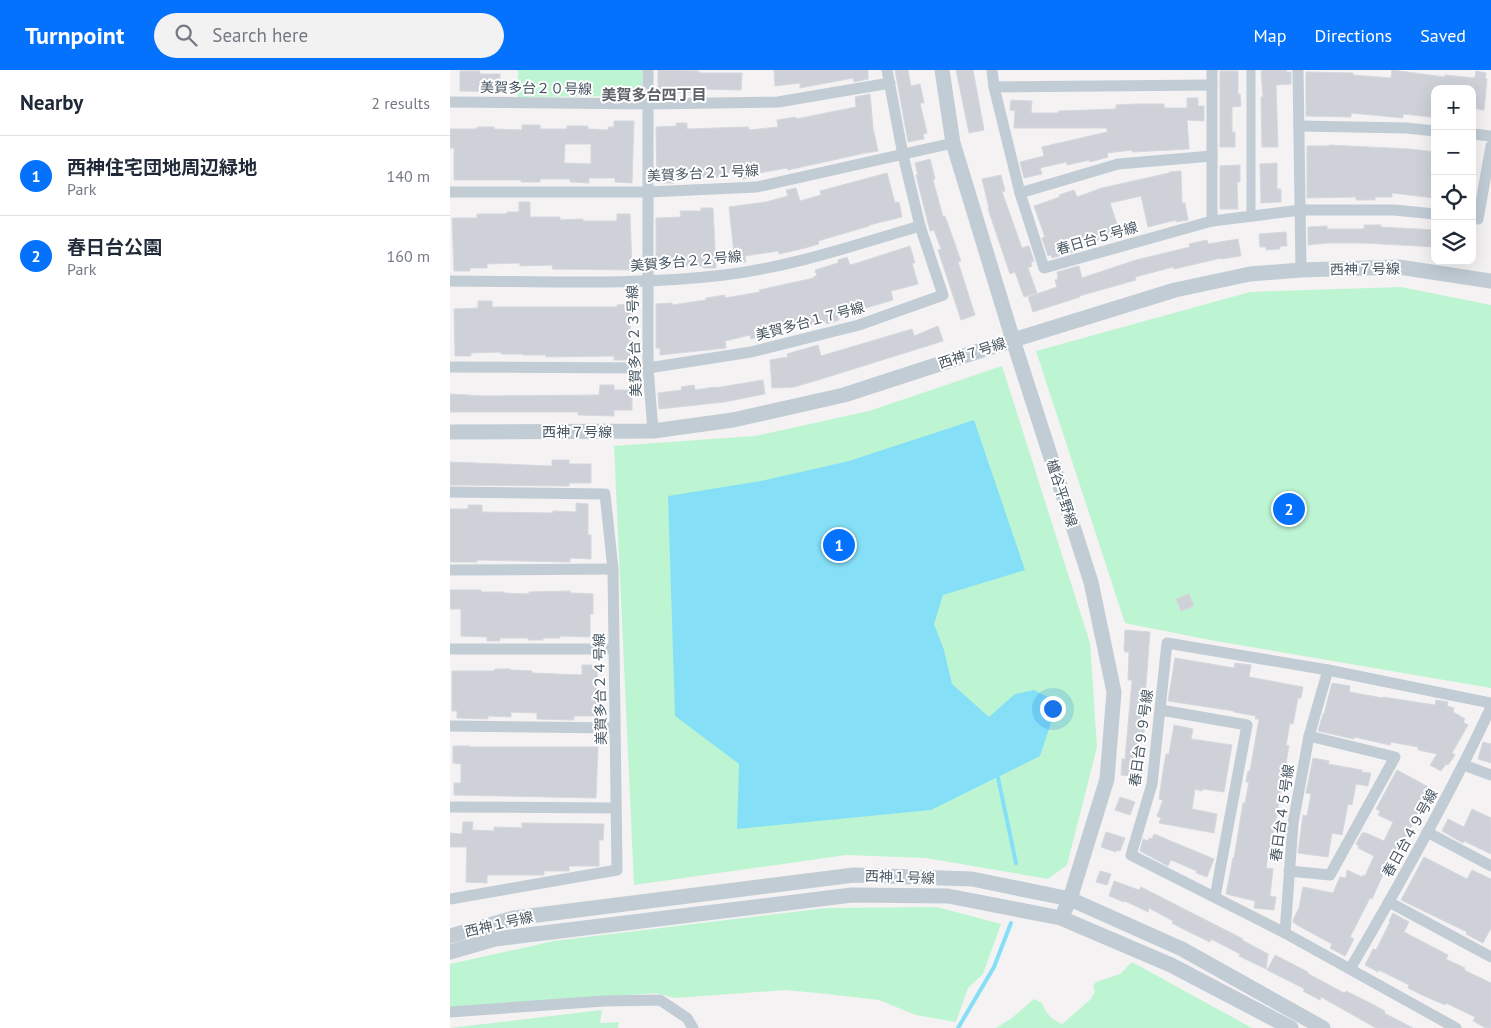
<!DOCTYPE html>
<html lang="en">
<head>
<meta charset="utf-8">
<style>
	body { margin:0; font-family:"PT Sans","Noto Sans JP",sans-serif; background:#f2f2f3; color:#1f2937 }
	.controls { position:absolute; right:15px; top:15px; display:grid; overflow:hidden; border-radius:10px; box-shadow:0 5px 20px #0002 }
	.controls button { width:45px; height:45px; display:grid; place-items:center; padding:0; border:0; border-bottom:1px solid #e0e1e3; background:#fff; color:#1f2937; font:25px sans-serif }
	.you { position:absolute; left:602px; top:638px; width:18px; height:18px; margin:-12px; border:4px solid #fff; border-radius:50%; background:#1a73e8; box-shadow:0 0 0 8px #1a73e833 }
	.badge { display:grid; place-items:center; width:32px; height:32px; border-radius:50%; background:#0472fc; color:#fff; font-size:16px; font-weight:700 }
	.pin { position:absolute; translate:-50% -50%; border:2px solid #fff; box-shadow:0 1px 5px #0006 }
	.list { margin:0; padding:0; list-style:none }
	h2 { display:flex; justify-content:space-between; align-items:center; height:65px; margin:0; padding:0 20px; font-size:21px }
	h2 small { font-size:16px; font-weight:400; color:#747a83 }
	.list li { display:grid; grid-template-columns:32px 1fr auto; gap:15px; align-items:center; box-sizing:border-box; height:80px; padding:0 20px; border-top:1px solid #e0e1e3 }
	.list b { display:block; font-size:19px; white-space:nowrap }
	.list p { margin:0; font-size:16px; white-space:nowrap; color:#747a83 }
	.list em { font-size:16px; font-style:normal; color:#747a83 }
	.icon { flex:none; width:28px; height:28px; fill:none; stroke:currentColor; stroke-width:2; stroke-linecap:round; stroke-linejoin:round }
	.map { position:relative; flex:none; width:1041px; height:958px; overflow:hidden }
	header { display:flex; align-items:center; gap:30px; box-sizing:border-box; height:70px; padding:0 25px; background:#0472fc; color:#fff }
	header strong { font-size:24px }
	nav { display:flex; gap:28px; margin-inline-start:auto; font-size:18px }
	.search { width:350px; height:45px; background:#f2f2f3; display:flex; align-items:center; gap:12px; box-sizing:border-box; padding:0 18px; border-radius:28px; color:#747a83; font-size:19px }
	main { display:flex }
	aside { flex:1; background:#fff }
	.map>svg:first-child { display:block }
	.green { fill:#bdf5d2 }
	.water { fill:#85e0f7 }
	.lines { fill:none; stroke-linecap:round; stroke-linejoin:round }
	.stream { stroke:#85e0f7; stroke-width:4 }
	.building { fill:#ced1d8; stroke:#d5d8de; fill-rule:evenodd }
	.pedestrian { stroke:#c1ccd5; stroke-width:9 }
	.minor { stroke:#c1ccd5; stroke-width:11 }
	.tertiary { stroke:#c1ccd5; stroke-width:15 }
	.labels { text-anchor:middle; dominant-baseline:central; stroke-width:4; stroke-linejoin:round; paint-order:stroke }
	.street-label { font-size:14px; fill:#475662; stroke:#fff }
	.neighbourhood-label { font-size:15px; font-weight:bold; fill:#5d6268; stroke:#fff }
</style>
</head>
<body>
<header>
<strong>Turnpoint</strong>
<div class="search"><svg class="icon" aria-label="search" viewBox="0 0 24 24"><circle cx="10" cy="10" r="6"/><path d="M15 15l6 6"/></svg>Search here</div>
<nav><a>Map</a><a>Directions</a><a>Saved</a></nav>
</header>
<main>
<aside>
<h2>Nearby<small>2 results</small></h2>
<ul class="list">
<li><span class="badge">1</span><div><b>西神住宅団地周辺緑地</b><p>Park</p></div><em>140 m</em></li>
<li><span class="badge">2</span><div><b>春日台公園</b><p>Park</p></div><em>160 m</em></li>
</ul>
</aside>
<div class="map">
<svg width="1041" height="958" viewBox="0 0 1041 958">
	<rect width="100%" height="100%" fill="#f4f2f2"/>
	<g class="green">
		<path d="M68 0H192V18L186 26 68 27Z"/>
		<path d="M951 217 1041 235V618L760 570 675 553 586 281 800 222Z"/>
		<path d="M552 296 640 573 647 677 617 795 598 809 476 788 396 785 184 815 164 376 305 366 419 341Z"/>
		<path d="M487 837 551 854 533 904 518 918 506 952 466 945 429 930 378 924 335 920 224 928 206 923 47 935 0 940V894L104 871 377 838Z"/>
		<path d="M682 892 802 958H546L562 948 584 929 592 933C596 944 601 949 612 954L641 929 645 921 643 916 646 912 670 904Z"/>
		<path d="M152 940 150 953 169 952 168 958H0Z"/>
	</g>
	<path class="water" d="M524 350 575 500 493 525 484 554 494 580 502 614 539 647 565 624 584 620 598 627 605 641 590 686 481 740 287 759 289 694 225 646 218 426 311 411 399 391Z"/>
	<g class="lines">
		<g class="stream">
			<path d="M547 703 566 793"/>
			<path d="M508 958 544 897 561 853"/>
		</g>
	</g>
	<g class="building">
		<path d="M208 0 249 1V3H292L291 20 248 19V22L208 23Z"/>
		<path d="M324 0H418V9L404 12 403 8 350 18V13L325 16Z"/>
		<path d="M445 0H458L461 16 470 14 474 33H470L477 63 473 64 474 69 458 72Z"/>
		<path d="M506 0H523L534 60 519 63Z"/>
		<path d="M811 0H836L837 2H841V14L826 15 828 77H812L811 27H813Z"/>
		<path d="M942 0 995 7V5L1023 8 1025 7 1026 1 1036 3 1035 8 1037 9 1034 40 1022 38V19H985L981 47 953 44V48L901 43V47L856 46V2L903 3V5L941 8Z"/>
		<path d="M10 1H30V4H50V11H57V22L10 21Z"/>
		<path d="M770 1H788V24H790L791 36 782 37V62H785V77H770Z"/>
		<path d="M420 24 423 58 428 81 415 83 338 100 337 98 303 104 304 107 292 109 290 101 270 104V107H224V113H207L206 57 227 56 226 53H237V59L298 57 299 60 328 57 327 50 346 47V49L406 37 405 27Z"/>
		<path d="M737 28H748V36H754V51L737 50 739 79 682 82V80L657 83 658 87 640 92 639 90 617 95 616 92 590 98 592 104 574 108 570 92 594 86 592 77 657 62V58H564L565 41 560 40 561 30 582 31 581 43H608L609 41 666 39V35L685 34H714V38H737Z"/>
		<path d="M164 51H184L182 113 165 112V108H139V113L120 112V109H90V112H71V110H4V78H0V59H27V57H44V59L72 60V55H90V59H117V56H138V59L158 60V57H164ZM115 74H141V94L114 93Z"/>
		<path d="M879 75 959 79 985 82V128L942 123V127H925V130H906V127L857 128V76H879Z"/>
		<path d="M480 89 485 109 483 110 493 147 495 146 511 191 508 192 525 245 511 250 488 180 491 179 484 160 480 161 466 105H468L465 93Z"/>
		<path d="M827 93V119H831V132L811 133 810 94Z"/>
		<path d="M790 95V112H787L788 139H770V96Z"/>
		<path d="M731 101 732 133H735L738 150 726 152V150L698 157 691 126 660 133 668 157 666 158 668 165 652 171 651 169 623 178 624 182 602 188 601 185 598 186 592 168 595 167 584 136 610 127 609 125 624 120 627 127 652 118 719 103V102Z"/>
		<path d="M437 103 445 133 449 132 452 147 419 155V156L368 171 369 174 355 178 329 184 328 181 295 186 296 192 285 193 279 137 316 132 338 126 336 120 346 118 350 131 371 125 370 121Z"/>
		<path d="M551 105 555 121 552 122 572 178 579 176 584 191 581 192 582 196 578 198 587 223 574 227 565 202 560 204 538 139 539 138 532 109Z"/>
		<path d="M69 132H80V147H110V150L133 149V151H167V144H180L182 200 102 199 103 195 70 196V193L37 194V198H20V201H4L2 148H27V144H57V142H69Z"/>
		<path d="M251 138H263L266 198H253V196H236V192L206 193V148L231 147 230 141H251Z"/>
		<path d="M914 155H931V157L985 160V177L914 173H878L858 175V157L877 156V159H914Z"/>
		<path d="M836 162 837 176H830V179L816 180V177H810L809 164Z"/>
		<path d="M788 169 791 186 771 189V188L724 199 723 197 685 207 686 210 629 226 630 227 583 242 578 227 607 217 605 210 608 209 607 202 629 196 632 208 686 190 740 177 739 174 757 170 758 174Z"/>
		<path d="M460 176 465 193H462L468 214 441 221 443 230 388 246 389 250 376 254V251L351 257V256L301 269 300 265 275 271 276 278 210 285V278H206V234L222 233V235L256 230V228L275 225V228L310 222 309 220 364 208 363 207 367 206 365 200 388 193V190L397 187 400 195 407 193Z"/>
		<path d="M28 231H42V237H167V235L182 234 183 253H180L181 290H164V286L96 287V285H73V284H51V282L21 283V286H5L4 239 28 238Z"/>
		<path d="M488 256 493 271 368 310 344 317 322 318 320 290 338 287 337 284 368 275 371 286 462 259 464 266Z"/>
		<path d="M313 310 315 324 274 332 209 339 208 323 232 320 231 317 244 315 245 320 265 317V318Z"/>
		<path d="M150 315H164V320H182V340H164V346L128 345V342H0V324L33 326 149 325Z"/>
		<path d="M102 390H119V394H141V413H119V416L0 415V392L102 396Z"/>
		<path d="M126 433 138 434V465H141V489L120 488V492L27 490V492H0V439H18V435H32V442L103 443V441L126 442Z"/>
		<path d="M0 520H31V522H54V523L79 524V522L120 521V523L143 524V544H140V567L110 566V568H93V570H78V568H50V571H37V567L11 566V539H0Z"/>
		<path d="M739 524 744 536 731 541 726 529Z"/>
		<path d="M675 560 700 562 693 653H694V666H689L688 690H692L691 707 671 705 672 689H675L682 610H678L679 582H675L674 579Z"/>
		<path d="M725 588 784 598 785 593 801 595 799 607 853 617 851 628H848L843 654 840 653 836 675 839 676 823 767 828 768 826 779 819 778 816 798 823 799 820 826 826 827 824 840 804 838 805 831 776 824 783 788H784L793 733H795L799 712H796L798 701H800L809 649H805L806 646 784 642V641L718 631Z"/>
		<path d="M132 595H147L148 646H124V650L87 649V643L61 642V647L38 646V649L7 648V641H2V601H44L45 599H60V600L82 601V603L132 605Z"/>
		<path d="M882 613 900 616 899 622 933 628V627L985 635 986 630 998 632 997 636 1004 638 1003 642 1015 649 1013 652 1018 655 1002 683 1005 685 998 695 996 694 991 701 980 695 987 684 968 680V677L941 672 940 675 904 667V669L868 661 873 644H874Z"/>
		<path d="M724 655 743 659 741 669 782 675 774 722 753 719 752 721 745 719 742 739 767 744 764 763 709 753 711 748 707 746 713 730 709 729 713 701 716 684H719Z"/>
		<path d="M1033 672 1041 674V693L1028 689Z"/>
		<path d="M3 676H20V677H148L146 728 4 725V713H11V694L3 693Z"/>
		<path d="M863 688 879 691 878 694 912 700V702L921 703 918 716 906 714 902 735 898 734 892 765 882 763 878 787 848 783 853 745 857 746 861 724 856 723Z"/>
		<path d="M947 700 984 720 975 738 972 736 938 801 935 800 922 829 920 828 900 867 904 869 895 886 880 878 882 874 847 855 843 852 844 848 849 838 853 817 883 823 890 807 896 808 897 800 912 807 913 805 915 806 924 786 908 778 909 776 906 774 912 763H916L934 771 943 752 928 745 930 741 926 739Z"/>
		<path d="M670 727 685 732 680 745 665 740Z"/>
		<path d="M1022 739 1041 748V784L1014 771 1013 773 992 761 998 749 1014 757Z"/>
		<path d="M13 752H23L22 760 44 761V757L72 758V753L154 754 153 770H149V796H119V801H94V805H37V813L16 812 17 777H0V763L12 764Z"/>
		<path d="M656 762 675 768 670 781 666 780V782L651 777Z"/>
		<path d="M704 764 764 789 757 807 746 803 747 801 721 790 718 796 690 781 693 769 698 771 699 768 702 769Z"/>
		<path d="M974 787 1017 809 1022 800 1041 809V858L1033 873 1016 864 1017 862 951 830Z"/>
		<path d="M650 801 661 804 657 815 646 812Z"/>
		<path d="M664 811 689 820 691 817 793 869 792 870 818 884 816 899 789 886 790 884 761 869 760 872 737 861 722 853 723 851 699 838 698 842 675 831 674 832 659 826Z"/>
		<path d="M943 843 959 852 954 862 998 885 996 889 1015 898 1014 900 1041 913V958H1036L1023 951 1025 947 996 933 995 935 972 925 958 918 959 915 929 900 928 902 915 895 923 879 926 880 940 852 939 851Z"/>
		<path d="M825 885 858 902 857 903 894 923 896 921 920 933 935 941 934 943 963 958H926L871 927 870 930 853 921 855 919 817 900Z"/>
	</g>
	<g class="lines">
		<path class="pedestrian" d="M801 0V146"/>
		<g class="minor">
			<path d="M198 0V298L203 361"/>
			<path d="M542 0 544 17 570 123 594 198 762 151 851 140H944L985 144"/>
			<path d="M848 0 851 200"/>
			<path d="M544 17 762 15"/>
			<path d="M0 32 198 34 328 32 440 13"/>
			<path d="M849 56 956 58 985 61"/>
			<path d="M1022 64 1041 66"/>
			<path d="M0 122H198L307 117 503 73"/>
			<path d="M570 123 668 94 762 86"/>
			<path d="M1022 148 1028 149 1041 76"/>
			<path d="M762 151V0"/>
			<path d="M0 211C91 211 183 216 274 205 341 197 405 175 470 156"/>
			<path d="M0 297 198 298 301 282 409 255 493 225 470 156 453 85 437 0"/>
			<path d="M0 422 155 424 163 499 167 800 0 829"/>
			<path d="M0 500 163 499"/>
			<path d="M0 579H164"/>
			<path d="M711 640 797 655 765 827"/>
			<path d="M0 656 165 658"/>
			<path d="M1014 695 1041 705"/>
			<path d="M0 737 166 738"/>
			<path d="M977 762 1041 796"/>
			<path d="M839 801 880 805 945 687 859 666"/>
			<path d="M939 832 1041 887"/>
			<path d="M835 863 681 785 702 714 717 573 878 600"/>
			<path d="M900 899C950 814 999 727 1041 637"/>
			<path d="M0 942 154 931 210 930 237 948 243 958"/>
			<path d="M1006 958 835 863 843 753 859 666 878 600 1041 633"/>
		</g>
		<g class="tertiary">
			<path d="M492 0 503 73 563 270 641 512 664 622 657 709 620 829 611 848"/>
			<path d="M0 362 203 361 283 350 394 325 563 270 725 220 800 204 851 200 949 197 1041 211"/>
			<path d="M0 866 64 848 404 805 522 809 620 829 732 879 873 958"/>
			<path d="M0 882 45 869 402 825 498 826 611 848 721 895 841 958"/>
		</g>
	</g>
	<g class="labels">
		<g class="street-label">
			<text transform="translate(86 18) rotate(1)">美賀多台２０号線</text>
			<text transform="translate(253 103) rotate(-3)">美賀多台２１号線</text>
			<text transform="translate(647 168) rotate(-16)">春日台５号線</text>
			<text transform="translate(236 191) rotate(-5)">美賀多台２２号線</text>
			<text transform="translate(915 199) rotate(-1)">西神７号線</text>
			<text transform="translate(360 251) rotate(-15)">美賀多台１７号線</text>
			<text transform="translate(184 271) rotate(-92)">美賀多台２３号線</text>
			<text transform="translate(522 283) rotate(-18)">西神７号線</text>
			<text x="127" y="362">西神７号線</text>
			<text transform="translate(612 423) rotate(72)">櫨谷平野線</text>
			<text transform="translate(150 619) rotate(-91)">美賀多台２４号線</text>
			<text transform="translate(691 668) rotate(-82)">春日台９９号線</text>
			<text transform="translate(832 743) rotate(-82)">春日台４５号線</text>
			<text transform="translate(960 763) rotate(-61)">春日台４９号線</text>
			<text transform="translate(450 807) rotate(2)">西神１号線</text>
			<text transform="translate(49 854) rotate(-13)">西神１号線</text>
		</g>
		<g class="neighbourhood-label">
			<text x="204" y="24">美賀多台四丁目</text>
		</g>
	</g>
</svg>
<div class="controls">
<button>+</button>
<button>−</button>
<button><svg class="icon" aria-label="locate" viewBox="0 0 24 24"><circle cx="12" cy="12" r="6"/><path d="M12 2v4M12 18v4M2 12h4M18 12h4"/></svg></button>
<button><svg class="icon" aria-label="layers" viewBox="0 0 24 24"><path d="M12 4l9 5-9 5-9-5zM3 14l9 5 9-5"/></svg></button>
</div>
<div class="you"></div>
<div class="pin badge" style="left:389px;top:475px">1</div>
<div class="pin badge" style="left:839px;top:439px">2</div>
</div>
</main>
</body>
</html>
